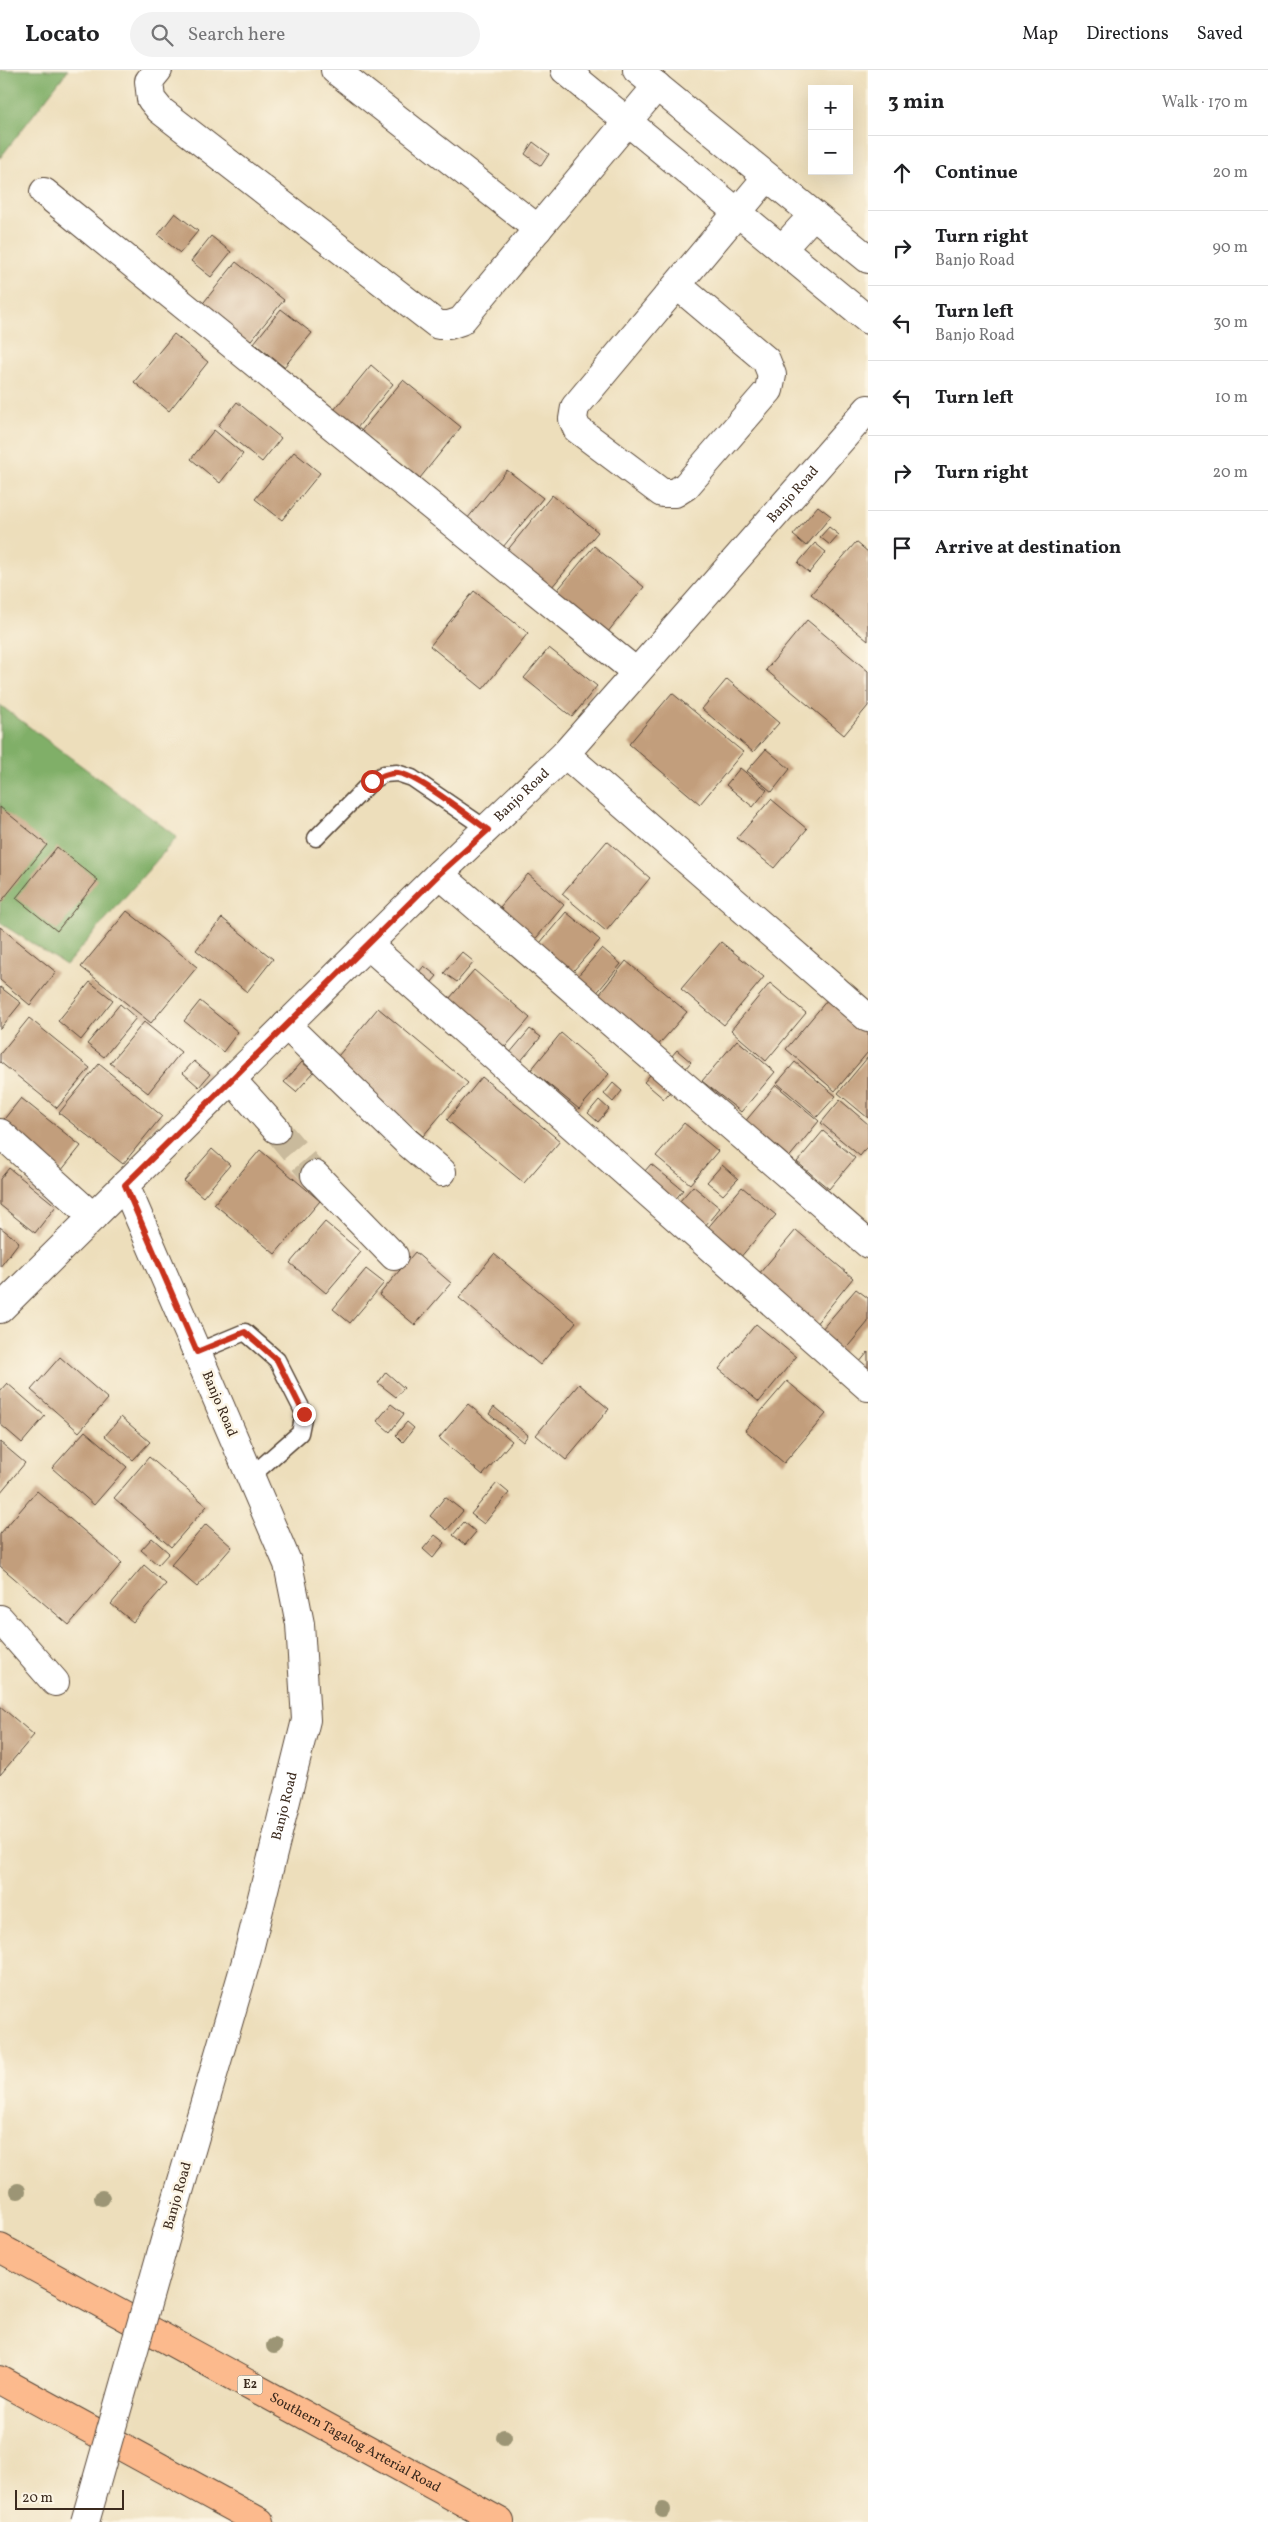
<!DOCTYPE html>
<html lang="en">
<head>
<meta charset="utf-8">
<style>
	body { margin:0; font-family:Vollkorn,serif; background:#f2f2f2; color:#202124 }
	.controls { position:absolute; right:15px; top:15px; display:grid; overflow:hidden; border-radius:0px; box-shadow:0 5px 20px #0002 }
	.controls button { width:45px; height:45px; display:grid; place-items:center; padding:0; border:0; border-bottom:1px solid #e0e0e0; background:#fff; color:#202124; font:25px sans-serif }
	.scale { position:absolute; left:15px; bottom:12px; width:109px; box-sizing:border-box; padding-left:5px; border:2px solid #3b2a1e; border-top:0; font-size:14px; line-height:18px; white-space:nowrap; color:#3b2a1e; -webkit-text-stroke:4px #fcf5e5; paint-order:stroke }
	.stop { position:absolute; width:15px; height:15px; margin:-11px; border:4px solid #c8321e; border-radius:50%; background:#fff }
	.stop.end { background:#c8321e; border-color:#fff; box-shadow:0 1px 5px #0008 }
	.list { margin:0; padding:0; list-style:none }
	h2 { display:flex; justify-content:space-between; align-items:center; height:65px; margin:0; padding:0 20px; font-size:21px }
	h2 small { font-size:16px; font-weight:400; color:#757577 }
	.list li { display:grid; grid-template-columns:32px 1fr auto; gap:15px; align-items:center; box-sizing:border-box; height:75px; padding:0 20px; border-top:1px solid #e0e0e0 }
	.list b { display:block; font-size:19px; white-space:nowrap }
	.list p { margin:0; font-size:16px; white-space:nowrap; color:#757577 }
	.list em { font-size:16px; font-style:normal; color:#757577 }
	.icon { flex:none; width:28px; height:28px; fill:none; stroke:currentColor; stroke-width:2; stroke-linecap:round; stroke-linejoin:round }
	.map { position:relative; flex:none; width:868px; height:2452px; overflow:hidden }
	header { display:flex; align-items:center; gap:30px; box-sizing:border-box; height:70px; padding:0 25px; background:#fff; border-bottom:1px solid #e0e0e0 }
	header strong { font-size:24px }
	nav { display:flex; gap:28px; margin-inline-start:auto; font-size:18px }
	.search { width:350px; height:45px; background:#f2f2f2; display:flex; align-items:center; gap:12px; box-sizing:border-box; padding:0 18px; border-radius:28px; color:#757577; font-size:19px }
	main { display:flex }
	aside { flex:1; background:#fff }
	.map>svg:first-child { display:block }
	.forest { fill:#80af68; stroke:#5e6c43 }
	.building { fill:#c29e7c }
	.lines { fill:none; stroke-linecap:round; stroke-linejoin:round }
	.minor-tunnel { stroke:#c9ba9c; stroke-width:28; stroke-dasharray:28 14; stroke-linecap:butt }
	.service-casing { stroke:#564536; stroke-width:19 }
	.minor-casing { stroke:#564536; stroke-width:30 }
	.tertiary-casing { stroke:#564536; stroke-width:30 }
	.motorway-casing { stroke:#564536; stroke-width:30 }
	.service { stroke:#fff; stroke-width:16 }
	.minor { stroke:#fff; stroke-width:28 }
	.tertiary { stroke:#fff; stroke-width:28 }
	.motorway { stroke:#fcba8d; stroke-width:28 }
	.tertiary-bridge-casing { stroke:#564536; stroke-width:30; stroke-linecap:butt }
	.tertiary-bridge { stroke:#fff; stroke-width:28 }
	.tree { fill:#9c9574 }
	.route { stroke:#c8321e; stroke-width:6 }
	.labels { text-anchor:middle; dominant-baseline:central; stroke-width:5; stroke-linejoin:round; paint-order:stroke }
	.shield { fill:#fcf5e5; stroke:#75675a; stroke-width:1 }
	.shield-label { font-size:12px; font-weight:bold; fill:#3b2a1e }
	.street-label { font-size:14px; fill:#3b2a1e; stroke:#fcf5e5 }
</style>
</head>
<body>
<header>
<strong>Locato</strong>
<div class="search"><svg class="icon" aria-label="search" viewBox="0 0 24 24"><circle cx="10" cy="10" r="6"/><path d="M15 15l6 6"/></svg>Search here</div>
<nav><a>Map</a><a>Directions</a><a>Saved</a></nav>
</header>
<main>
<div class="map">
<svg width="868" height="2452" viewBox="0 0 868 2452">
	<rect width="100%" height="100%" fill="#fcf5e5"/>
	<filter id="ink" filterUnits="userSpaceOnUse"><feTurbulence type="fractalNoise" baseFrequency=".02" numOctaves="2"/><feDisplacementMap in="SourceGraphic" scale="10" xChannelSelector="R" yChannelSelector="G"/><feConvolveMatrix kernelMatrix="1 2 1 2 8 2 1 2 1" color-interpolation-filters="sRGB"/></filter>
	<filter id="wash" filterUnits="userSpaceOnUse"><feTurbulence type="fractalNoise" baseFrequency=".0096" numOctaves="4" result="noise"/><feDisplacementMap in="SourceGraphic" scale="20" xChannelSelector="R" yChannelSelector="G"/><feGaussianBlur stdDeviation="1.12" result="paint"/><feColorMatrix in="noise" values="0 0 0 0 0 0 0 0 0 0 0 0 0 0 0 0 0 1.4 0 .05"/><feComposite in="paint" operator="in"/></filter>
	<g filter="url(#wash)">
		<rect width="100%" height="100%" fill="#eddebb"/>
		<g class="forest">
			<path d="M0 0H68L0 88Z"/>
			<path d="M0 635 177 767 66 895 0 853Z"/>
		</g>
		<g id="blocks">
			<g class="building">
				<path d="M533 72 549 84 541 96 525 84Z"/>
				<path d="M175 143 198 161 180 183 158 165Z"/>
				<path d="M211 166 231 182 211 207 191 191Z"/>
				<path d="M236 192 284 230 247 275 200 237Z"/>
				<path d="M281 239 312 263 284 297 254 273Z"/>
				<path d="M174 264 208 292 169 341 134 312Z"/>
				<path d="M371 295 393 314 357 358 334 340Z"/>
				<path d="M403 310 461 357 420 408 361 361Z"/>
				<path d="M237 332 281 368 262 392 218 356Z"/>
				<path d="M214 360 243 384 220 413 191 389Z"/>
				<path d="M294 382 320 403 282 450 255 429Z"/>
				<path d="M507 400 543 428 503 477 467 449Z"/>
				<path d="M552 425 598 462 551 518 506 482Z"/>
				<path d="M818 436 831 446 806 476 793 465Z"/>
				<path d="M829 457 839 465 830 475 820 467Z"/>
				<path d="M856 472 868 482V571L811 524Z"/>
				<path d="M815 473 826 482 809 503 798 493Z"/>
				<path d="M594 476 644 517 607 563 556 522Z"/>
				<path d="M474 521 528 563 483 619 430 576Z"/>
				<path d="M807 550 868 601V636L844 665 766 600Z"/>
				<path d="M549 578 597 616 572 647 524 608Z"/>
				<path d="M727 609 779 653 753 682 702 639Z"/>
				<path d="M672 623 743 682 700 734 629 674Z"/>
				<path d="M766 679 790 699 772 722 747 701Z"/>
				<path d="M740 698 767 720 753 737 726 715Z"/>
				<path d="M771 729 807 759 774 798 737 768Z"/>
				<path d="M0 737 47 775 0 833Z"/>
				<path d="M607 771 650 808 606 861 562 824Z"/>
				<path d="M57 777 98 810 57 861 16 828Z"/>
				<path d="M528 804 564 835 532 873 495 843Z"/>
				<path d="M127 841 197 897 151 953 81 897Z"/>
				<path d="M566 842 600 870 568 907 535 879Z"/>
				<path d="M222 848 273 889 247 922 196 880Z"/>
				<path d="M0 857 56 902 30 935 0 910Z"/>
				<path d="M721 872 764 907 724 955 681 919Z"/>
				<path d="M602 878 621 894 595 925 575 909Z"/>
				<path d="M462 882 474 892 457 912 444 903Z"/>
				<path d="M626 891 687 942 655 979 595 930Z"/>
				<path d="M424 896 437 906 425 920 412 910Z"/>
				<path d="M474 900 530 948 500 983 443 936Z"/>
				<path d="M90 912 113 930 81 970 58 951Z"/>
				<path d="M770 913 806 943 766 991 731 960Z"/>
				<path d="M0 917 21 933 0 959Z"/>
				<path d="M828 929 868 962V982L835 1021 786 979Z"/>
				<path d="M200 931 238 962 223 982 184 951Z"/>
				<path d="M120 934 136 948 104 987 87 974Z"/>
				<path d="M378 938 468 1013 423 1066 333 992Z"/>
				<path d="M29 948 90 998 57 1038 0 992V984Z"/>
				<path d="M144 952 181 982 148 1023 110 993Z"/>
				<path d="M530 959 541 967 514 999 504 990Z"/>
				<path d="M561 963 609 1004 579 1039 531 1000Z"/>
				<path d="M737 970 775 1002 741 1042 702 1011Z"/>
				<path d="M677 980 691 992 685 999 671 987Z"/>
				<path d="M868 987V1048L838 1023Z"/>
				<path d="M194 991 210 1004 199 1017 183 1003Z"/>
				<path d="M302 992 314 1002 296 1022 284 1012Z"/>
				<path d="M795 992 836 1026 817 1047 777 1013Z"/>
				<path d="M99 994 162 1046 123 1094 59 1043Z"/>
				<path d="M657 997 676 1014 664 1029 644 1012Z"/>
				<path d="M482 1007 560 1071 524 1113 447 1050Z"/>
				<path d="M613 1013 622 1021 613 1032 604 1024Z"/>
				<path d="M776 1015 819 1051 787 1090 743 1054Z"/>
				<path d="M21 1028 81 1076 61 1101 1 1053Z"/>
				<path d="M599 1030 609 1039 598 1052 588 1043Z"/>
				<path d="M840 1030 868 1054V1076L860 1086 821 1053Z"/>
				<path d="M684 1053 718 1081 690 1114 656 1086Z"/>
				<path d="M823 1061 855 1088 829 1119 797 1092Z"/>
				<path d="M212 1079 230 1095 203 1127 184 1111Z"/>
				<path d="M260 1080 320 1131 275 1184 214 1134Z"/>
				<path d="M651 1094 683 1120 670 1136 638 1109Z"/>
				<path d="M722 1095 738 1109 723 1125 707 1112Z"/>
				<path d="M9 1098 56 1136 35 1163 0 1135V1109Z"/>
				<path d="M693 1116 720 1138 699 1163 672 1140Z"/>
				<path d="M742 1117 776 1145 734 1195 701 1166Z"/>
				<path d="M325 1152 361 1182 326 1223 290 1193Z"/>
				<path d="M0 1157 19 1172 0 1197Z"/>
				<path d="M796 1160 853 1208 811 1260 753 1211Z"/>
				<path d="M415 1182 451 1213 415 1255 379 1225Z"/>
				<path d="M494 1184 576 1252 540 1295 459 1228Z"/>
				<path d="M366 1199 384 1213 350 1253 333 1239Z"/>
				<path d="M856 1219 868 1228V1252L840 1286 816 1266Z"/>
				<path d="M756 1254 796 1287 759 1332 719 1299Z"/>
				<path d="M868 1282V1311L854 1299Z"/>
				<path d="M60 1287 108 1329 79 1362 31 1320Z"/>
				<path d="M386 1302 404 1318 396 1327 378 1313Z"/>
				<path d="M787 1311 826 1344 784 1393 745 1360Z"/>
				<path d="M7 1313 45 1346 22 1373 0 1354V1321Z"/>
				<path d="M579 1314 609 1339 566 1390 536 1365Z"/>
				<path d="M391 1334 404 1344 390 1362 377 1351Z"/>
				<path d="M468 1334 512 1371 483 1405 439 1368Z"/>
				<path d="M494 1337 528 1365 523 1372 489 1344Z"/>
				<path d="M121 1347 150 1372 133 1390 105 1366Z"/>
				<path d="M407 1352 414 1358 403 1372 396 1365Z"/>
				<path d="M85 1361 127 1397 94 1435 52 1398Z"/>
				<path d="M0 1372 25 1393 0 1423Z"/>
				<path d="M149 1387 207 1436 171 1477 114 1428Z"/>
				<path d="M497 1413 509 1423 484 1454 471 1444Z"/>
				<path d="M37 1421 122 1493 69 1555 0 1496V1464Z"/>
				<path d="M445 1427 463 1441 447 1460 430 1446Z"/>
				<path d="M464 1452 476 1462 465 1475 453 1465Z"/>
				<path d="M206 1454 232 1477 197 1517 171 1495Z"/>
				<path d="M435 1465 445 1473 433 1488 423 1479Z"/>
				<path d="M152 1468 169 1483 158 1495 141 1480Z"/>
				<path d="M144 1495 166 1514 133 1552 111 1534Z"/>
				<path d="M0 1636 34 1665 0 1705Z"/>
			</g>
		</g>
	</g>
	<g filter="url(#ink)">
		<use href="#blocks" fill-opacity="0" stroke="#564536" stroke-width="1"/>
		<g class="lines">
			<path class="minor-tunnel" d="M276 1059 315 1105"/>
			<g class="service-casing">
				<g id="service">
					<path d="M316 768 372 711 384 704 397 703 412 708 488 760"/>
					<path d="M197 1282 245 1262 277 1290 304 1343 300 1363 250 1407"/>
				</g>
			</g>
			<g class="minor-casing">
				<g id="minor">
					<path d="M158 0 149 11 151 29 160 40 438 255H449L461 251 657 16"/>
					<path d="M335 0 538 159"/>
					<path d="M565 0 868 250"/>
					<path d="M637 0 868 189"/>
					<path d="M44 122 636 602"/>
					<path d="M782 179 813 145"/>
					<path d="M677 215 766 290 772 305 769 320 686 416 675 423H662L577 359 573 349 575 337 767 107"/>
					<path d="M565 684 868 948"/>
					<path d="M439 804 868 1174"/>
					<path d="M368 875 868 1317"/>
					<path d="M286 955 408 1073 442 1102"/>
					<path d="M232 1010 276 1059"/>
					<path d="M0 1063 93 1147"/>
					<path d="M315 1105 394 1186"/>
					<path d="M0 1239 125 1115"/>
					<path d="M0 1549 55 1612"/>
				</g>
			</g>
			<g class="tertiary-casing">
				<g id="tertiary">
					<path id="s1" d="M173 2142 247 1888 306 1650 300 1554 288 1494 125 1115 439 804 565 684 868 339"/>
				</g>
			</g>
			<g class="motorway-casing">
				<g id="motorway">
					<path id="s2" d="M0 2178 500 2452"/>
					<path d="M0 2310 260 2452"/>
				</g>
			</g>
			<use href="#service" class="service"/>
			<use href="#minor" class="minor"/>
			<use href="#tertiary" class="tertiary"/>
			<use href="#motorway" class="motorway"/>
			<g class="tertiary-bridge-casing">
				<path id="tertiary-bridge" d="M85 2452 173 2142"/>
			</g>
			<use href="#tertiary-bridge" class="tertiary-bridge"/>
		</g>
		<g class="tree">
			<circle cx="18" cy="2121" r="8"/>
			<circle cx="102" cy="2128" r="8"/>
			<circle cx="274" cy="2276" r="8"/>
			<circle cx="504" cy="2367" r="8"/>
			<circle cx="663" cy="2440" r="8"/>
		</g>
	</g>
	<g class="lines" filter="url(#ink)">
		<path class="route" d="M304 1344 277 1290 245 1262 197 1282 125 1115 439 804 488 760C468 746 419 706 398 703 388 702 380 707 372 711"/>
	</g>
	<g class="labels">
		<rect class="shield" x="237.5" y="2305.5" width="25" height="19" rx="4"/>
		<g class="shield-label">
			<text x="250" y="2315">E2</text>
		</g>
		<g class="street-label">
			<text stroke="none"><textPath href="#s1" startOffset="2041">Banjo Road</textPath></text>
			<text stroke="none"><textPath href="#s1" startOffset="1636">Banjo Road</textPath></text>
			<text transform="translate(219 1334) rotate(67)">Banjo Road</text>
			<text stroke="none"><textPath href="#s1" startOffset="421">Banjo Road</textPath></text>
			<text transform="translate(178 2126) rotate(-74)">Banjo Road</text>
			<text stroke="none"><textPath href="#s2" startOffset="405">Southern Tagalog Arterial Road</textPath></text>
		</g>
	</g>
</svg>
<div class="controls">
<button>+</button>
<button>−</button>
</div>
<div class="scale">20 m</div>
<div class="stop" style="left:372px;top:711px"></div>
<div class="stop end" style="left:304px;top:1344px"></div>
</div>
<aside>
<h2>3 min<small>Walk · 170 m</small></h2>
<ul class="list">
<li><svg class="icon" aria-label="ahead" viewBox="0 0 24 24"><path d="M12 20V5M6 11l6-6 6 6"/></svg><div><b>Continue</b></div><em>20 m</em></li>
<li><svg class="icon" aria-label="right" viewBox="0 0 24 24"><path d="M7 20v-9h11M14 6l5 5-5 5"/></svg><div><b>Turn right</b><p>Banjo Road</p></div><em>90 m</em></li>
<li><svg class="icon" aria-label="left" viewBox="0 0 24 24"><path d="M17 20v-9H6M10 6l-5 5 5 5"/></svg><div><b>Turn left</b><p>Banjo Road</p></div><em>30 m</em></li>
<li><svg class="icon" aria-label="left" viewBox="0 0 24 24"><path d="M17 20v-9H6M10 6l-5 5 5 5"/></svg><div><b>Turn left</b></div><em>10 m</em></li>
<li><svg class="icon" aria-label="right" viewBox="0 0 24 24"><path d="M7 20v-9h11M14 6l5 5-5 5"/></svg><div><b>Turn right</b></div><em>20 m</em></li>
<li><svg class="icon" aria-label="arrive" viewBox="0 0 24 24"><path d="M6 21V4h12l-3 4 3 4H6"/></svg><div><b>Arrive at destination</b></div></li>
</ul>
</aside>
</main>
</body>
</html>
